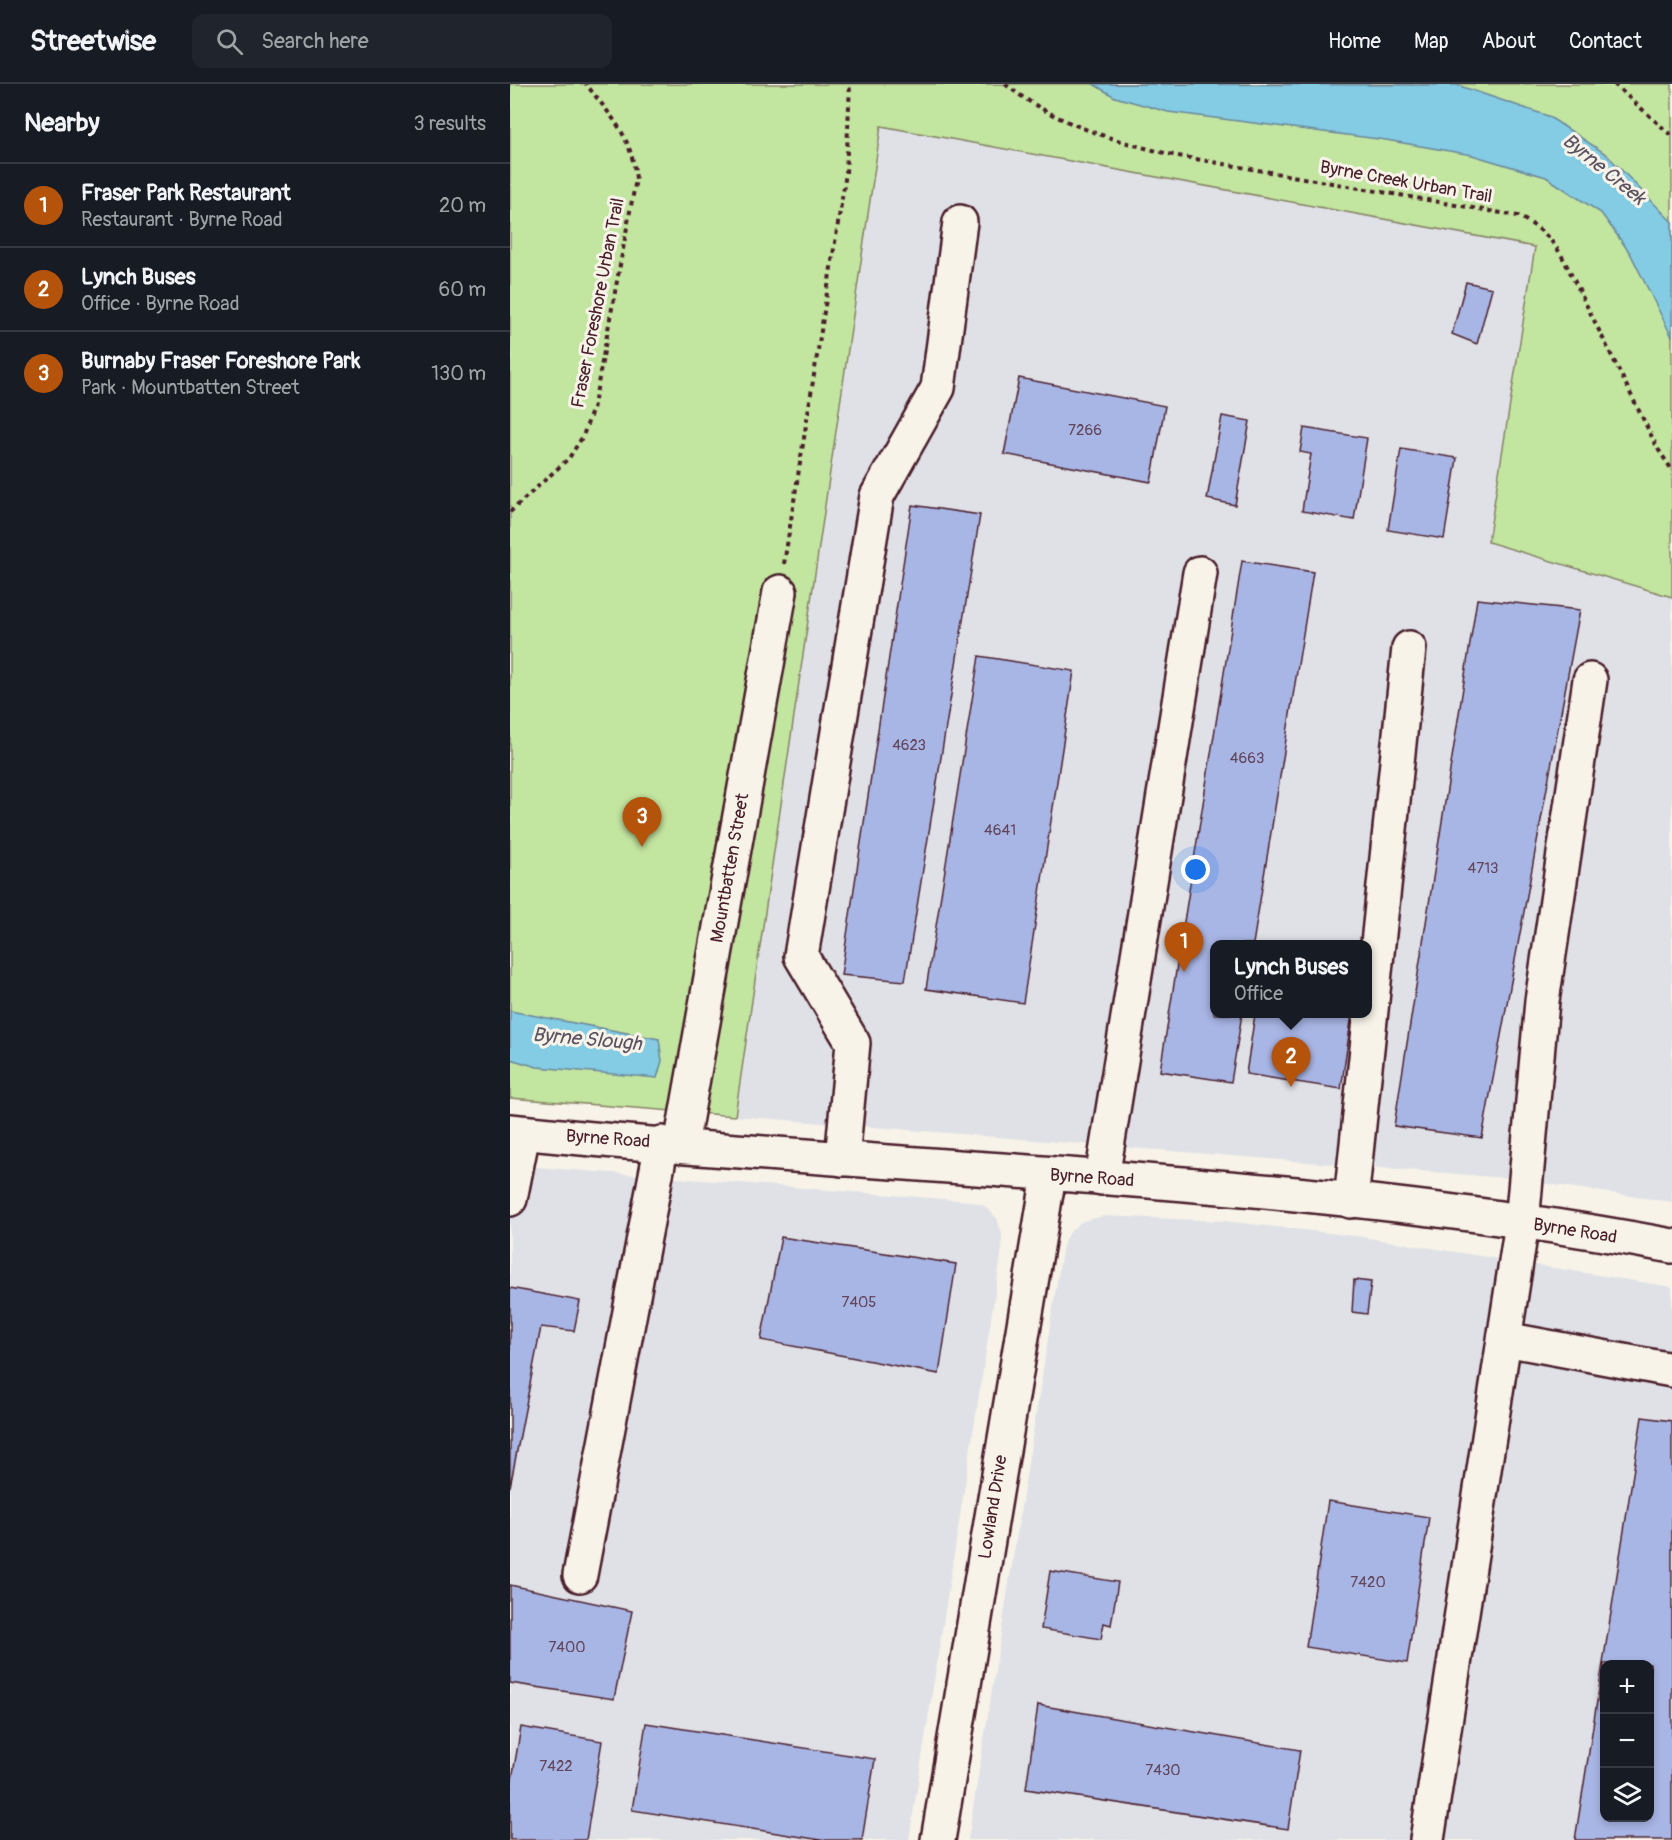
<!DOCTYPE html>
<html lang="en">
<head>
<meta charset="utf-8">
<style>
	body { margin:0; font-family:Pangolin,sans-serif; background:#20242c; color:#f1f3f6 }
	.controls { position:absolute; right:18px; bottom:18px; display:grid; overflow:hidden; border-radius:12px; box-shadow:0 3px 9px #0003 }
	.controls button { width:54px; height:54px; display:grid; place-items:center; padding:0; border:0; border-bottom:2px solid #363941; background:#171b24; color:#f1f3f6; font:30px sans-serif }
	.you { position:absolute; left:686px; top:786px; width:21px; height:21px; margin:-15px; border:4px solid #fff; border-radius:50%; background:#1a73e8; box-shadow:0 0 0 9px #1a73e833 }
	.badge { display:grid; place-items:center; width:39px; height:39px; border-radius:50%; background:#b45309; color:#fff; font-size:20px; font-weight:700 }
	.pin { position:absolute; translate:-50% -50px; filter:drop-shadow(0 2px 3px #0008) }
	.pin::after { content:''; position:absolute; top:32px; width:21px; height:18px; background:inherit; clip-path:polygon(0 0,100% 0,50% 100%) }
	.popup { position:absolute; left:700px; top:856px; width:162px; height:78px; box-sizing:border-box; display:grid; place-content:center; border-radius:12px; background:#171b24; filter:drop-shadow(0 2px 4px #0005); font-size:20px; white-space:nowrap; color:#9ea1a6 }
	.popup b { font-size:22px; color:#f1f3f6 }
	.popup::after { content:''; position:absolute; left:50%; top:100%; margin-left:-12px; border:12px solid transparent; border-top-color:#171b24 }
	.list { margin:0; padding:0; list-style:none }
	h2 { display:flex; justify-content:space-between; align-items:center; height:78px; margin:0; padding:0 24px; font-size:26px }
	h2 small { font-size:20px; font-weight:400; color:#9ea1a6 }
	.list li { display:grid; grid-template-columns:39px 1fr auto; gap:18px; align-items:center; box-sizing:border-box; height:84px; padding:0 24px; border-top:2px solid #363941 }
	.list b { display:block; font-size:22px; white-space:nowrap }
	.list p { margin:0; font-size:20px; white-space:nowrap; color:#9ea1a6 }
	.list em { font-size:20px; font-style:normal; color:#9ea1a6 }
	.icon { flex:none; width:33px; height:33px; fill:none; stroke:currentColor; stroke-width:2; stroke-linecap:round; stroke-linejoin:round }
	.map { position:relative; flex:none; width:1162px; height:1756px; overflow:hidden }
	header { display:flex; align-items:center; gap:36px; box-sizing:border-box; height:84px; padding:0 30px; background:#171b24; border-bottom:2px solid #363941 }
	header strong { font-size:28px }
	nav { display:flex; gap:33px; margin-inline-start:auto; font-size:21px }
	.search { width:420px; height:54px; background:#20242c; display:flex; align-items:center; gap:15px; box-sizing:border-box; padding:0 21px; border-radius:12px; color:#9ea1a6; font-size:22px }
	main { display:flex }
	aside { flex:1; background:#171b24 }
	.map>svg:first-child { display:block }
	.built { fill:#dfe1e7; fill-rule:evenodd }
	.green { fill:#c2e59f; stroke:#868265; stroke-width:1.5 }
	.water { fill:#83cce4; stroke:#6c879a; stroke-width:1.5 }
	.building { fill:#a8b6e6; stroke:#4a1f2b; stroke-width:1.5; fill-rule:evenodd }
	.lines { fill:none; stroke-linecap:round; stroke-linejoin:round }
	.minor-casing { stroke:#4a1f2b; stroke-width:38 }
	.path { stroke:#4a1f2b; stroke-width:4; stroke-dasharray:4.5 4.5; stroke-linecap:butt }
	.minor { stroke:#f7f3e8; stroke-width:33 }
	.labels { text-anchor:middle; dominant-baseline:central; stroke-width:6; stroke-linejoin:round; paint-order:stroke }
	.number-label { font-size:15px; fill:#62455a }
	.street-label { font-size:18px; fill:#4a1f2b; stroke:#f7f3e8 }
	.water-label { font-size:20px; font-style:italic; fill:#5b5362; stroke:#f7f3e8 }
</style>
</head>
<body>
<header>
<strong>Streetwise</strong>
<div class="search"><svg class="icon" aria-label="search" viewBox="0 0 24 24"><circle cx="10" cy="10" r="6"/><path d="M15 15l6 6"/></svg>Search here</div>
<nav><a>Home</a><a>Map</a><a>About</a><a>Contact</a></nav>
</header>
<main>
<aside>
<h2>Nearby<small>3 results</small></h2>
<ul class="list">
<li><span class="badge">1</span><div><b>Fraser Park Restaurant</b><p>Restaurant · Byrne Road</p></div><em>20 m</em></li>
<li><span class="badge">2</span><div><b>Lynch Buses</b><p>Office · Byrne Road</p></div><em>60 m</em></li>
<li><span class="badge">3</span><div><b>Burnaby Fraser Foreshore Park</b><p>Park · Mountbatten Street</p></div><em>130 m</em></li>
</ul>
</aside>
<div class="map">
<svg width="1162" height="1756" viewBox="0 0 1162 1756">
	<rect width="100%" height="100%" fill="#f7f3e8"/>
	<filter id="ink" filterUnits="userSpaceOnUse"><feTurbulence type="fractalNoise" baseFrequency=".0167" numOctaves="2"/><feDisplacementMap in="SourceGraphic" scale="12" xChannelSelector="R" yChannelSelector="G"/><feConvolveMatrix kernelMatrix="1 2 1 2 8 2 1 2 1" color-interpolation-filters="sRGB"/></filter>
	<g filter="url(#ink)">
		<g class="built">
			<path d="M371 42 1025 163 978 457 1162 513V1118L996 1094 225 1032ZM704 860H858V930H704Z"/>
			<path d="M0 1081 459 1117 473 1121 487 1134 492 1150V1165L399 1756H0Z"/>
			<path d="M593 1132 714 1137 846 1152 1162 1203V1756H458L552 1167 555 1155 562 1146 571 1138ZM1094 1580H1140V1734H1094Z"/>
		</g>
		<path class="green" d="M0 0H1162V513L978 458 1025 163 371 42 225 1032 0 1014Z"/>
		<g class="water">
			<path d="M583 0 947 1 1038 32 1096 70 1162 138V253L1120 169 1091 129 1036 93 962 71 876 56 658 28 605 13Z"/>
			<path d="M0 927 149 955 152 977 147 994 27 983 0 975Z"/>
		</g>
		<g class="building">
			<path d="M956 198 982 204 967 260 942 250Z"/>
			<path d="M509 294 655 322 641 398 494 370Z"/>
			<path d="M712 332 740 337 725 421 697 415Z"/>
			<path d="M794 344 857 354 844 436 792 427 801 370 790 368Z"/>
			<path d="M891 365 947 374 934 455 878 446Z"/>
			<path d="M402 421 470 431 395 897 331 891Z"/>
			<path d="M732 477 803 488 743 860H704V930H732L721 998 650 987Z"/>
			<path d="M967 515 1070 526 972 1054 884 1042Z"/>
			<path d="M469 572 564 587 513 919 416 905Z"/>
			<path d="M745 930H842L831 1005 736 990Z"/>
			<path d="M271 1153 446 1180 429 1290 251 1256Z"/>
			<path d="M844 1196 861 1198 857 1230 842 1228Z"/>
			<path d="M0 1204 70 1217 64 1247 31 1243 0 1403Z"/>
			<path d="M1132 1333 1162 1337V1756H1065ZM1094 1580H1140V1734H1094Z"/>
			<path d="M818 1417 919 1433 897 1579 796 1563Z"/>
			<path d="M540 1487 608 1498 601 1541 594 1539 591 1555 531 1545Z"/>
			<path d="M0 1501 122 1527 104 1615 0 1599Z"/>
			<path d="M528 1621 790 1666 778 1745 516 1705Z"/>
			<path d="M136 1639 365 1675 352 1756H311L122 1726Z"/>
			<path d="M11 1643 92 1657 76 1756H0V1707Z"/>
		</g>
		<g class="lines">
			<g class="minor-casing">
				<g id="minor">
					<path d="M0 1047C387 1087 779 1090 1162 1162"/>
					<path d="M171 1061 270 508"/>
					<path d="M332 1075 343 959 291 872 367 412 428 304 450 138"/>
					<path d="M592 1094 690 489"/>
					<path d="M0 1115 13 1049"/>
					<path d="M841 1117 899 564"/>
					<path d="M995 1255 1162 1286"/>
					<path d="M70 1491 152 1059"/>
					<path d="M428 1756 539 1091"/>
					<path d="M917 1756 1012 1139 1032 917 1080 596"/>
				</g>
			</g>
			<g class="path">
				<path d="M495 0C545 40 602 56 663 71L1008 132C1030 144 1042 154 1054 176L1148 365 1162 386"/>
				<path d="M1104 0 1162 52"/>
				<path d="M0 428 59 374 73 352 84 321 126 95C121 50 102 34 76 0"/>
				<path d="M274 480 336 89 340 0"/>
			</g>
			<use href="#minor" class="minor"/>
		</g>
	</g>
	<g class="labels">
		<g class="number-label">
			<text x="575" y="346">7266</text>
			<text x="399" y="661">4623</text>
			<text x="737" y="674">4663</text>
			<text x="490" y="746">4641</text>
			<text x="973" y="784">4713</text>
			<text x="349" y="1218">7405</text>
			<text x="858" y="1498">7420</text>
			<text x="57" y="1563">7400</text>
			<text x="46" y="1682">7422</text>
			<text x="653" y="1686">7430</text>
		</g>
		<g class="street-label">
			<text transform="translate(896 98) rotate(10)">Byrne Creek Urban Trail</text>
			<text transform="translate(88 219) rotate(-79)">Fraser Foreshore Urban Trail</text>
			<text transform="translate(220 784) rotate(-80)">Mountbatten Street</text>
			<text transform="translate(98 1055) rotate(4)">Byrne Road</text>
			<text transform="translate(582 1094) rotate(4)">Byrne Road</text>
			<text transform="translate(1065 1147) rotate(9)">Byrne Road</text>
			<text transform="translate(483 1423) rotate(-81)">Lowland Drive</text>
		</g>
		<g class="water-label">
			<text transform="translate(1094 85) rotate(39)">Byrne Creek</text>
			<text transform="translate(77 955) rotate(5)">Byrne Slough</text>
		</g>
	</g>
</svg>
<div class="controls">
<button>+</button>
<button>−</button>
<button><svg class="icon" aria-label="layers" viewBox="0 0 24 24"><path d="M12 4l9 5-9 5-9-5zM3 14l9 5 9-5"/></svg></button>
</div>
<div class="you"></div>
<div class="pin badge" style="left:674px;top:888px">1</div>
<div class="pin badge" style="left:781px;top:1003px">2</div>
<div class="popup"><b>Lynch Buses</b>Office</div>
<div class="pin badge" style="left:132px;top:763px">3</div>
</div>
</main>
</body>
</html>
